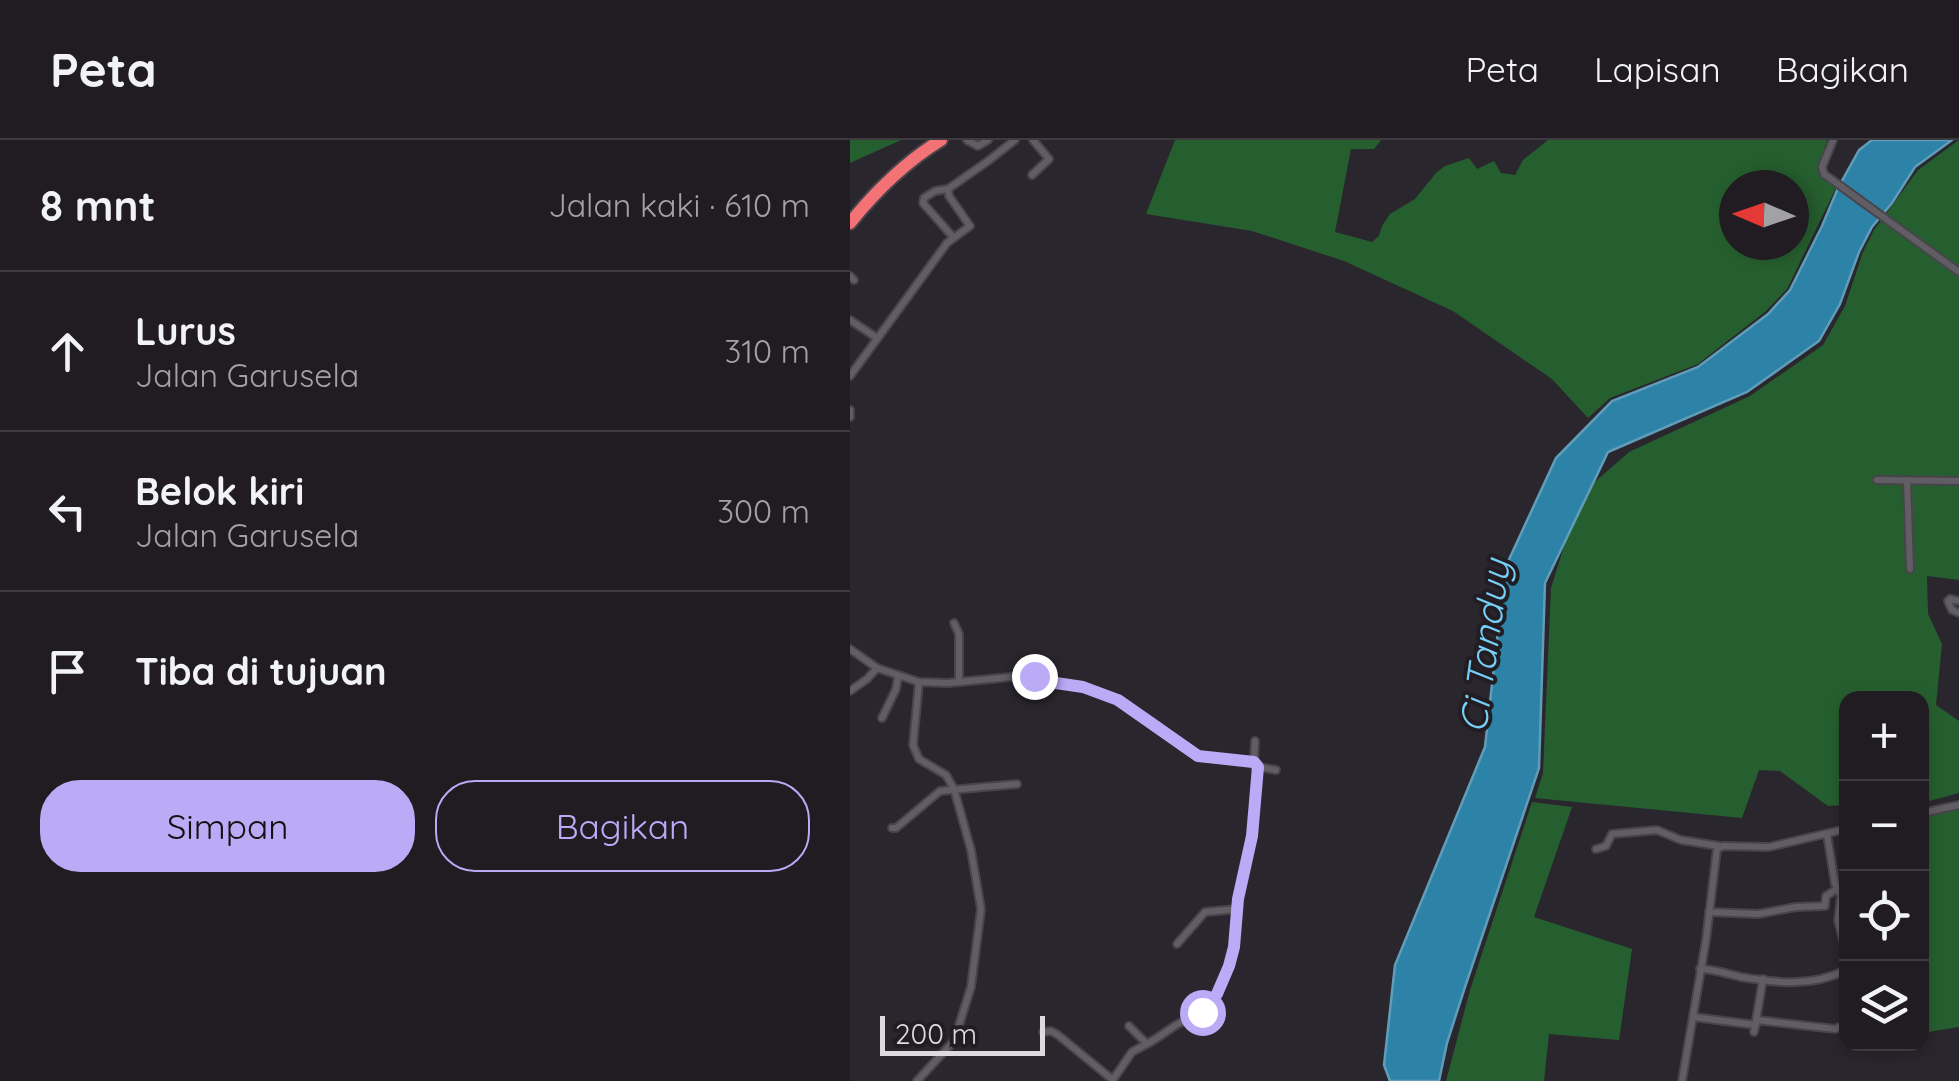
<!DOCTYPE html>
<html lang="id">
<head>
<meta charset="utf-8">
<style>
	body { margin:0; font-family:Quicksand,sans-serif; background:#28252a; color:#f1f3f6 }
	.controls { position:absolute; right:30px; bottom:30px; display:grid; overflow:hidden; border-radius:20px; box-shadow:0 5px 15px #0003 }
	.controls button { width:90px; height:90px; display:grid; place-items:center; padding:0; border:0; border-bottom:2px solid #3d3a40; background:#201c22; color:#f1f3f6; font:50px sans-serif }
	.compass { position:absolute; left:869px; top:30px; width:90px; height:90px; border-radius:50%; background:#201c22; box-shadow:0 5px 15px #0003; rotate:272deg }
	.scale { position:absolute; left:30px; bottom:25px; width:165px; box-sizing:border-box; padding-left:10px; border:5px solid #dedbdf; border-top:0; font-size:28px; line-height:35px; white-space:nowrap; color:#dedbdf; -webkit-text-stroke:8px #211d23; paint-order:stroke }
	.stop { position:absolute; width:30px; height:30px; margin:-22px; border:8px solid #bbaaf6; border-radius:50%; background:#fff }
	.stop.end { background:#bbaaf6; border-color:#fff; box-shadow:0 2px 10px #0008 }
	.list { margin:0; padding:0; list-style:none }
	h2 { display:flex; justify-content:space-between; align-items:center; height:130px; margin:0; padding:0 40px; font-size:42px }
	h2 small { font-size:32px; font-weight:400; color:#a2a1a5 }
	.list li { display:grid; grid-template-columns:65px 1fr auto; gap:30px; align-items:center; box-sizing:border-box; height:160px; padding:0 40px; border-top:2px solid #3d3a40 }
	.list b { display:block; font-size:38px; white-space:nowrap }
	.list p { margin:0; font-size:32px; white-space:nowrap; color:#a2a1a5 }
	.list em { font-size:32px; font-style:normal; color:#a2a1a5 }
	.actions { display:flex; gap:20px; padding:30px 40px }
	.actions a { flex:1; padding:22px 0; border:2px solid #bbaaf6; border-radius:40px; text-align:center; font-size:35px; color:#bbaaf6 }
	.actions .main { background:#bbaaf6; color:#111 }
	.icon { flex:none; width:55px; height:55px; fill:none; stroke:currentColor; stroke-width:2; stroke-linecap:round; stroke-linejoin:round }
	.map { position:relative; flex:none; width:1109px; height:941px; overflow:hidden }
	header { display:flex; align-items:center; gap:60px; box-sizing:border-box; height:140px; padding:0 50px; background:#201c22; border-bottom:2px solid #3d3a40 }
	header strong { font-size:48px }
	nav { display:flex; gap:55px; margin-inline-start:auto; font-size:35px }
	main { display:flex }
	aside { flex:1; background:#201c22 }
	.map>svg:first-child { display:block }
	.forest { fill:#265f2f; fill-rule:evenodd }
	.water { fill:#2c83a7; stroke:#619db8; stroke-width:2.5 }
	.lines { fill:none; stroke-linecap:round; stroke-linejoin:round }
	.street-casing { stroke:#48444a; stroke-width:10 }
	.highway-casing { stroke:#48444a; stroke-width:16 }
	.street { stroke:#615d64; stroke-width:6 }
	.highway { stroke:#f27276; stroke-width:12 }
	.route { stroke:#bbaaf6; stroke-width:12 }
	.labels { text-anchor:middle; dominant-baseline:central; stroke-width:8; stroke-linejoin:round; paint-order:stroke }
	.water-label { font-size:38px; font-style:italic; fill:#77cff7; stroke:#211d23 }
</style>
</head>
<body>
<header>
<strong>Peta</strong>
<nav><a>Peta</a><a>Lapisan</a><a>Bagikan</a></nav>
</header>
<main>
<aside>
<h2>8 mnt<small>Jalan kaki · 610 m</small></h2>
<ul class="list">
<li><svg class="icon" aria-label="ahead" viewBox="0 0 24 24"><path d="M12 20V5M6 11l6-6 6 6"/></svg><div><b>Lurus</b><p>Jalan Garusela</p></div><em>310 m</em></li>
<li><svg class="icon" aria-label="left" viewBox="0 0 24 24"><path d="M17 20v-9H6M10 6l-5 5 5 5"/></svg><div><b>Belok kiri</b><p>Jalan Garusela</p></div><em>300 m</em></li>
<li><svg class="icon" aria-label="arrive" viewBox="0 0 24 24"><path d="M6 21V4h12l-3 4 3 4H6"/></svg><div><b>Tiba di tujuan</b></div></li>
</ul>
<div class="actions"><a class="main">Simpan</a><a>Bagikan</a></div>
</aside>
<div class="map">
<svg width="1109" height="941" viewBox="0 0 1109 941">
	<rect width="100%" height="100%" fill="#2a262d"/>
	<g class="forest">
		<path d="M0 0H51L0 23Z"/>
		<path d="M325 0H531L524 9H501L485 92 522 102 529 96 532 86 540 74 565 59 586 33 595 26 619 18 627 29 644 21 651 33 665 35 673 20 698 0H977C970 24 965 29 986 48L937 149 916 171 848 224 760 258 738 278 702 239 603 171 494 121 402 91 296 74ZM884 45H944V105H884Z"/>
		<path d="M1109 0V440L1077 436 1078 474 1092 504 1086 565 1109 581V653L1072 663V558H996V665L978 666 930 631 909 630 892 678 685 658 693 633 701 448 730 355 779 312 900 256 973 205 995 166 1013 112 1024 90 1068 30Z"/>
		<path d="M682 662 722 667 684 777 782 809 769 900 699 894 694 941H596L620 850Z"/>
		<path d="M1109 665V887L1072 893V676Z"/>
	</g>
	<path class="water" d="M1022 0H1102L1065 27 1042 63 1022 87 1009 112 990 164 969 201 897 252 758 312 695 443 689 628 615 847 597 903 589 941H540L534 925 545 825 635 607 655 428 706 318 762 261 848 227 918 174 940 150 972 86 988 48 1009 10Z"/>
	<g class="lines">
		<g class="street-casing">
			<g id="street">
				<path d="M117 0 128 6 138 0"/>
				<path d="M983 0 972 27 974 34 1109 132"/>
				<path d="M182 35 199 19 183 0"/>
				<path d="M98 49 85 51 74 58 73 63 103 97"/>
				<path d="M0 136 4 140"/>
				<path d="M0 180 27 198"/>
				<path d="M0 236 97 103 120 86 99 56 98 49 138 21 165 0"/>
				<path d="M0 270V277"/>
				<path d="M1027 340 1109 341"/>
				<path d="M1057 340 1060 429"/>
				<path d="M1109 461 1100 459 1098 461 1102 470 1109 473"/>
				<path d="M104 483 109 494V542"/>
				<path d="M0 509 27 528 69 542 98 543 182 535 199 543 233 547 268 560 309 587 334 608 348 616 407 624 402 696 388 759 384 807 379 827 367 853 352 872 326 885 304 900 282 912 262 941"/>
				<path d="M0 551 17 539 27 528"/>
				<path d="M32 578 46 549 48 537"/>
				<path d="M404 623 405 601"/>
				<path d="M408 627 426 630"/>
				<path d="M1072 673 1109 665"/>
				<path d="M42 688H46L90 651 167 644"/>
				<path d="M977 694 985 744 991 756 988 780 996 812"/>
				<path d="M746 709 756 706 762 694 807 690 831 700 869 706"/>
				<path d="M859 772 908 774 946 767 975 766 976 756 987 749"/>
				<path d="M327 804 355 772 387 769"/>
				<path d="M850 829C864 829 877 834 891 837 927 843 963 847 996 830"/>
				<path d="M843 877 906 885"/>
				<path d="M907 880 985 889 996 884"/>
				<path d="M279 886 297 904"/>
				<path d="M193 892 201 891 208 895 263 940"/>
				<path d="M904 892 913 839"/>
				<path d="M67 941 104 901 121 847 131 769 121 710 104 649 96 635 69 619 63 605 69 542"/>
				<path d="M832 941 856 800 867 709 873 706 919 707 996 689"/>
			</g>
		</g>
		<g class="highway-casing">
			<path id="highway" d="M0 83C25 52 57 21 91 0"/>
		</g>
		<use href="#street" class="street"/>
		<use href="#highway" class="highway"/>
	</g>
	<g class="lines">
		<path class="route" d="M184 536 199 542 233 547 268 560 348 616 404 622 408 627 402 696 388 759 384 807 379 826 367 854 352 872"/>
	</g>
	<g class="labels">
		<g class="water-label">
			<text transform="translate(634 506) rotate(-82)">Ci Tanduy</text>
		</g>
	</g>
</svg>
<div class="controls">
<button>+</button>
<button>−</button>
<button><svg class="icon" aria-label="locate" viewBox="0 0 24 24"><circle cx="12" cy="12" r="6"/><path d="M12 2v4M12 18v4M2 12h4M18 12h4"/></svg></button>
<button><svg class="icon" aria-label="layers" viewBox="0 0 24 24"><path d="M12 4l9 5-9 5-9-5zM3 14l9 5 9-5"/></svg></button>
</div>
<svg class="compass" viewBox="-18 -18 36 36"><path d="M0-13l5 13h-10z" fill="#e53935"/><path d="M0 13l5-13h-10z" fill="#a2a1a5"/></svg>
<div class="scale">200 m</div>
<div class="stop" style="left:352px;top:872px"></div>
<div class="stop end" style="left:184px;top:536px"></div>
</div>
</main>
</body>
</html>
